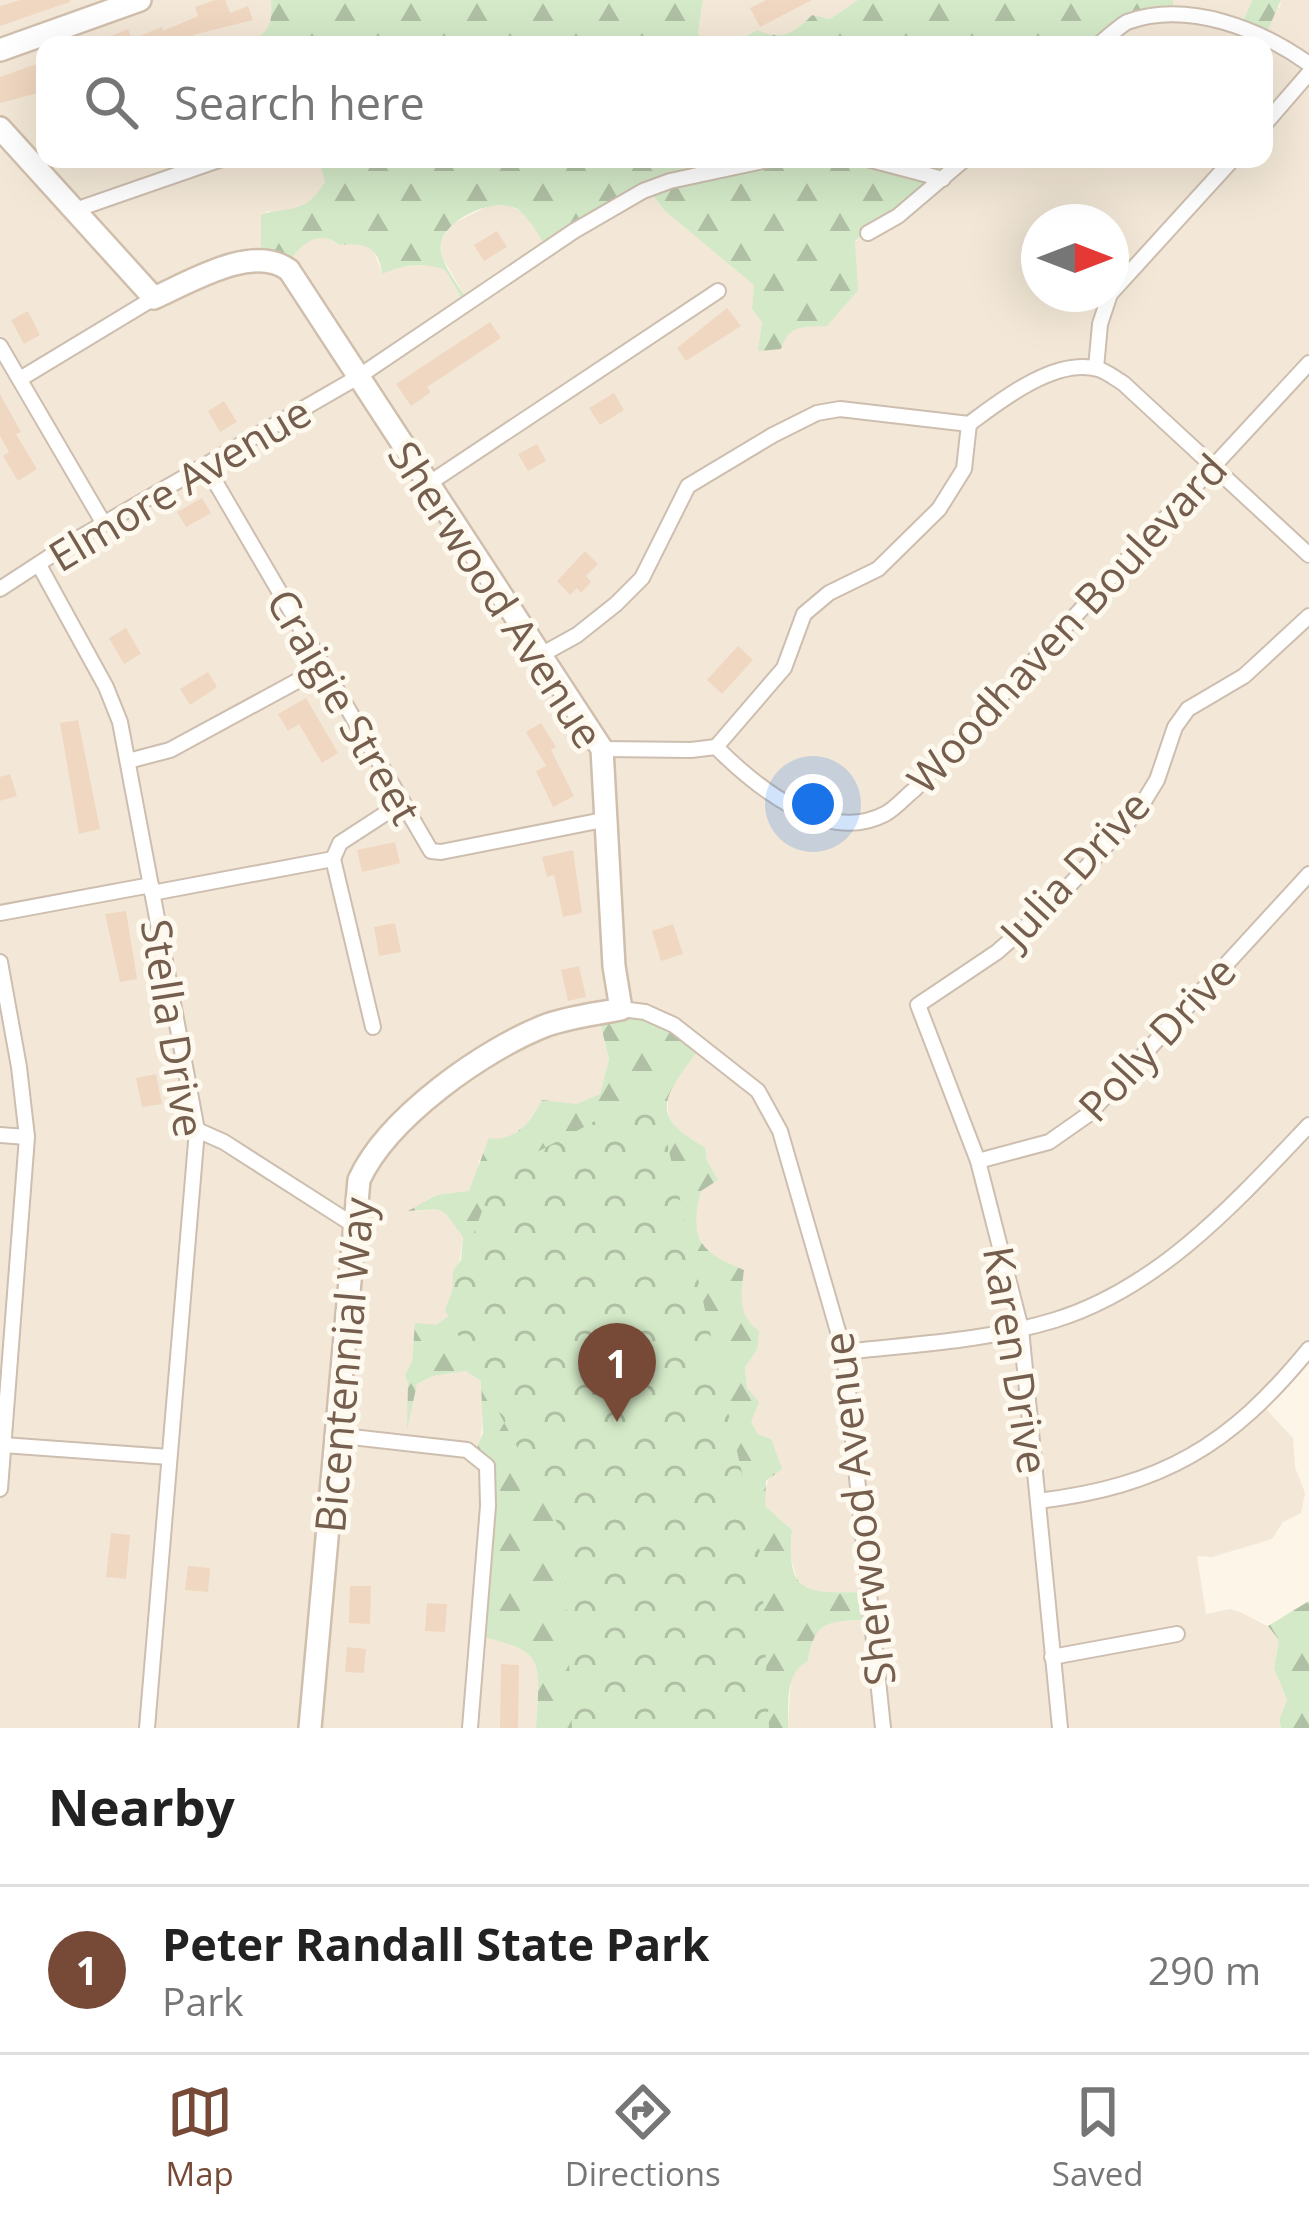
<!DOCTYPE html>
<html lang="en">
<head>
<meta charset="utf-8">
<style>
	body { margin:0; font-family:"Open Sans",sans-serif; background:#f2f2f2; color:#222 }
	.compass { position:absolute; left:1021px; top:204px; width:108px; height:108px; border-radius:50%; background:#fff; box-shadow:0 12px 48px #0002; rotate:90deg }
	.you { position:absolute; left:813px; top:804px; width:42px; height:42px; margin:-30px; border:9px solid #fff; border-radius:50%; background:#1a73e8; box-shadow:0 0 0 18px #1a73e833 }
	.badge { display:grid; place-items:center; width:78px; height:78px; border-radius:50%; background:#774a38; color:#fff; font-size:39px; font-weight:700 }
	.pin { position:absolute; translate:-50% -99px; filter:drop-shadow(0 3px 6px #0008) }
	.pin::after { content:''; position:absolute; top:63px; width:42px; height:36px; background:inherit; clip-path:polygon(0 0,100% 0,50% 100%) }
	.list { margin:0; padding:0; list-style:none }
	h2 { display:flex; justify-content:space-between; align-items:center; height:156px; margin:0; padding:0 48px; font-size:51px }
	h2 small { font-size:39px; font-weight:400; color:#767676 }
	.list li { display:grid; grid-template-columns:78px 1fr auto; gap:36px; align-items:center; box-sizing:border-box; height:168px; padding:0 48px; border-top:3px solid #e0e0e0 }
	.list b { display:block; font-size:45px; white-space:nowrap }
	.list p { margin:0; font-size:39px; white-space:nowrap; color:#767676 }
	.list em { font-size:39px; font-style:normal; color:#767676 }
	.icon { flex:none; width:66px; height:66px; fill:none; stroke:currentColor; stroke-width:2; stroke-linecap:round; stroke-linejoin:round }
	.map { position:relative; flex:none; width:1309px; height:1728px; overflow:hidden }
	.search { position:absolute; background:#fff; box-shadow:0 12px 48px #0002; left:36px; right:36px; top:36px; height:132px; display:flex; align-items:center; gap:30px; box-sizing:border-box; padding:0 42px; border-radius:24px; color:#767676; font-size:45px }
	.sheet { height:324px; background:#fff }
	nav { display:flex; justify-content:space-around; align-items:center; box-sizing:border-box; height:168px; border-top:3px solid #e0e0e0; background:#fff; font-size:33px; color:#767676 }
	nav a { display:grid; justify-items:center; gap:6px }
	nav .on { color:#774a38 }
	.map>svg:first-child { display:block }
	.residential { fill:#f3e8d7; fill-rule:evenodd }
	.forest { fill:url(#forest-firs) }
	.park { fill:url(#park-crowns) }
	.building { fill:#f0d7c1 }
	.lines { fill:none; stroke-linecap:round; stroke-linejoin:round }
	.street-casing { stroke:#cdbeaf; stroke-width:18 }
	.secondary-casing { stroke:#d0bfac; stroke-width:26 }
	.street { stroke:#fff; stroke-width:14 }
	.secondary { stroke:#fff; stroke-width:21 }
	.labels { text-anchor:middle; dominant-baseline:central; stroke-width:10; stroke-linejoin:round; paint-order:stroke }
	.street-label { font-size:42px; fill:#755e4d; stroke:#fef9ef }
</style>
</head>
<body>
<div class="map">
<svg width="1309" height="1728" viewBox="0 0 1309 1728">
	<defs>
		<pattern id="forest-firs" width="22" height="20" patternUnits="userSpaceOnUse" patternTransform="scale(3)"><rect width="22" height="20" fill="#d3e9c7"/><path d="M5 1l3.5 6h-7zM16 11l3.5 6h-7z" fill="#b0c0a4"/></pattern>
		<pattern id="park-crowns" width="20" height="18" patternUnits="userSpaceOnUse" patternTransform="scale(3)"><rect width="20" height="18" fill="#d3e9c7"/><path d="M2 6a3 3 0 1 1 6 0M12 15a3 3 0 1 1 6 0" fill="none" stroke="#b0c0a4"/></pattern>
	</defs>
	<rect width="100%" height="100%" fill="#fcf5e8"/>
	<g class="residential">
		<path d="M0 0H271L273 22 265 35 244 45H45V159H319L325 182 315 198 289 214 266 211 282 269 301 246 319 236 331 238 340 245 358 243 373 249 382 273 400 267 433 265 445 270 464 303 468 301 442 257 441 241 452 224 489 206 508 205 522 212 648 190 664 210 755 285 762 321 759 351 856 286 855 242 963 159H1264V45H1100L1124 27 1173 11V0H1252L1243 22 1280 7 1281 0H1309V1347L1263 1406 1293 1438 1295 1467 1305 1493 1301 1513 1283 1522 1272 1539 1212 1557 1197 1556 1206 1614 1230 1609 1240 1612 1273 1629 1279 1640 1274 1668 1287 1700 1279 1720 1281 1728H788L791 1678 798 1666 808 1661 811 1641 821 1627 834 1621 868 1620 863 1592 812 1593 798 1582 790 1555 792 1530 765 1506 762 1497 776 1461 771 1439 758 1434 751 1422 745 1367 757 1350 740 1302 744 1270 711 1257 699 1237 694 1218 701 1191 718 1180 707 1161 705 1147 680 1134 669 1121 667 1092 598 1015 609 1059 600 1094 578 1104 550 1103 538 1109 518 1134 487 1149 479 1161 476 1180 469 1191 412 1211 437 1209 446 1214 463 1236 452 1314 436 1326 415 1324 412 1361 405 1375 408 1384V1421L417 1384 433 1376 466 1371 481 1381 485 1393 480 1445 482 1486 472 1634 514 1644 530 1653 539 1668 536 1728H0ZM1039 222H1111V294H1039Z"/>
		<path d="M703 0H858L830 19 812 15 796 33 771 37 756 30 730 45H705L698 33Z"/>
	</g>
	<g class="forest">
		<path d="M271 0H703L698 33 705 45H244C268 34 273 27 271 0Z"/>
		<path d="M858 0H1173V11L1144 18 1100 45H730L757 30C781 41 795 33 812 15L830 19Z"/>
		<path d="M1252 0H1281L1265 36 1243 22Z"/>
		<path d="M319 159H963L855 241 858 290 827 326C803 327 789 324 781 349L758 351 762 322 752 309 754 285 664 210 647 188 547 248C539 236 530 219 519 210 497 195 446 218 441 243 438 262 460 287 469 302L465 304 445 270C424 262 403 265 382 274 379 247 365 242 340 245 315 225 298 250 282 269L261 259V215C291 205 304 216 325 182Z"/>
		<path d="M640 1012 675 1033 697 1052C664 1096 647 1117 705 1147L707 1161 718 1180 701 1191C688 1239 701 1253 744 1270 741 1294 737 1316 759 1331L757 1350 745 1367 747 1388 759 1402 751 1422 758 1434 771 1439 782 1469 766 1481 765 1506 792 1530C785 1597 809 1593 864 1592L868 1620C831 1621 814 1619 808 1661 784 1673 789 1704 788 1728H536C540 1655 547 1652 472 1634L482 1486V1466L475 1453 483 1433 481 1381 466 1371 433 1376 417 1384 407 1430 408 1384 405 1375 412 1361 415 1323 436 1325 452 1314 453 1271 461 1260 463 1237 446 1214 437 1209 408 1211 437 1195 469 1191 489 1138C515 1142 531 1122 542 1100L577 1104 600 1094 609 1059 598 1014Z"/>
		<path d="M1309 1601V1728H1281L1279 1720 1287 1700 1274 1668 1279 1640 1268 1626Z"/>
	</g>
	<path class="park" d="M655 1089 761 1557 769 1728H572L563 1534 445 1310 496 1174Z"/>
	<g class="building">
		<path d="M20 0H70V2L0 26V6Z"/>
		<path d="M215 0H225L230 13 248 6 253 20 193 35 195 39 182 45H89L128 29 132 39 162 27 163 31 198 16 195 7Z"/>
		<path d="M766 0H812L760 27 750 8Z"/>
		<path d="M45 61V91L0 103V77Z"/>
		<path d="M497 231 507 247 484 261 474 245Z"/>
		<path d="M727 308 741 326 686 361 677 348Z"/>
		<path d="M28 311 40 335 24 344 11 320Z"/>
		<path d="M490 322 501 338 427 387 431 392 411 406 396 384Z"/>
		<path d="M614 393 624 410 600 425 589 408Z"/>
		<path d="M0 394 21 432 16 434 37 469 18 481 3 456 9 452 0 436Z"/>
		<path d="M224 401 237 422 220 432 208 411Z"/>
		<path d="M537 444 546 461 528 471 518 454Z"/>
		<path d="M202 498 211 513 186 527 177 512Z"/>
		<path d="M585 551 598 564 586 576 591 582 581 593 577 588 570 595 557 581Z"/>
		<path d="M126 628 141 654 124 664 109 638Z"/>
		<path d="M738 646 753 660 722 694 707 680Z"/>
		<path d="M208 672 217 687 190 705 180 689Z"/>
		<path d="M306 698 338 753 322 763 299 724 288 731 278 714Z"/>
		<path d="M78 720 100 829 79 834 60 723Z"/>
		<path d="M541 723 556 747 551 750 574 796 553 807 536 771 546 766 526 732Z"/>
		<path d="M10 774 17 796 0 801V777Z"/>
		<path d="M395 842 400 863 362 872 357 850Z"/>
		<path d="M573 850 582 913 563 917 554 875 547 877 542 857Z"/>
		<path d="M126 911 137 979 120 982 105 914Z"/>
		<path d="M395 923 401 952 379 956 374 927Z"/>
		<path d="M673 924 683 954 661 961 652 931Z"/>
		<path d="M579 966 586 997 568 1001 561 970Z"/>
		<path d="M156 1074 162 1104 142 1107 136 1078Z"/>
		<path d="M111 1533 130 1535 126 1579 106 1577Z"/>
		<path d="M188 1566 210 1568 208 1592 185 1590Z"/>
		<path d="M350 1586H371L370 1624 349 1623Z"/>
		<path d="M427 1603 447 1604 445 1632 425 1631Z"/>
		<path d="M347 1647 366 1649 364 1673 345 1672Z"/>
		<path d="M501 1664 519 1665 518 1728H500Z"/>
	</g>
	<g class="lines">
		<g class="street-casing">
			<g id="street">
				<path d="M1098 45C1107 38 1117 28 1127 22 1188 0 1260 29 1309 64"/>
				<path d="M1264 125 1309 73"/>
				<path d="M867 159 943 179"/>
				<path d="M72 211 222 159"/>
				<path d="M868 233 898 216 965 159"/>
				<path d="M1111 293 1233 159"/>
				<path d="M0 346 104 524"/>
				<path d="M1096 368 1100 324 1110 294"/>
				<path d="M20 379 154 298"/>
				<path d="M206 466 431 851 441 852 608 819"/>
				<path d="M428 484 718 291"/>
				<path d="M39 565 106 687 120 722 197 1130 147 1728"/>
				<path d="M0 589 72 542 358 377 574 231 643 191 670 181 772 159"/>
				<path d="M539 656 577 635 616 604 642 578 688 486 773 435 817 413 840 409 969 424C1000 401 1055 357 1098 369 1106 371 1116 379 1123 383L1309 555"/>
				<path d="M716 747C755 786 826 845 885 814 896 808 906 796 915 789L1309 363"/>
				<path d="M716 747 784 668 804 614 829 593 878 569 939 509 964 469 969 424"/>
				<path d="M602 749 691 750 716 747"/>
				<path d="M128 761 170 750 323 667"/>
				<path d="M333 859 373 1027"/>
				<path d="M333 859 340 843 403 802"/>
				<path d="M152 893 333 859"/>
				<path d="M0 913 151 885"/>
				<path d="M0 962 19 1067 27 1137 0 1489"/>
				<path d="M621 1009 645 1012 674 1025 758 1091 780 1131 844 1352 883 1728"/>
				<path d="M197 1130 224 1142 352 1224"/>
				<path d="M0 1135 27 1137"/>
				<path d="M978 1161 1049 1142 1089 1114 1309 874"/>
				<path d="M844 1352C915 1344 987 1341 1055 1320 1159 1288 1236 1202 1309 1125"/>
				<path d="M334 1435 467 1450 487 1466 488 1506 470 1728"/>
				<path d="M3 1445 169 1457"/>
				<path d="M1038 1501C1162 1486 1230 1446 1309 1349"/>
				<path d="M1052 1657 1177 1634"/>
				<path d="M1060 1728 1021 1329 978 1161 918 1005 997 952 1055 901 1138 811 1157 780 1175 727 1188 709 1244 676 1309 616"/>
			</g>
		</g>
		<g class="secondary-casing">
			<g id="secondary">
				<path d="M0 50 140 0"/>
				<path d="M0 128 154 298C190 282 253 243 289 270L602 749 614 966 621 1009C596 1014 570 1017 547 1025 484 1049 387 1118 359 1180L310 1728"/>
			</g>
		</g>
		<use href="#street" class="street"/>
		<use href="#secondary" class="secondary"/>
	</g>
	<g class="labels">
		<g class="street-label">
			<text transform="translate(179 483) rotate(-31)">Elmore Avenue</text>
			<text transform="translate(497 594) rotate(57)">Sherwood Avenue</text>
			<text transform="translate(1066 623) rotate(-47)">Woodhaven Boulevard</text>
			<text transform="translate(345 706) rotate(60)">Craigie Street</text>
			<text transform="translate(1074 868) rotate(-47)">Julia Drive</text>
			<text transform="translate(174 1028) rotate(81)">Stella Drive</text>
			<text transform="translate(1156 1038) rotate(-47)">Polly Drive</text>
			<text transform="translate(1017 1360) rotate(81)">Karen Drive</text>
			<text transform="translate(343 1365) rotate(-85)">Bicentennial Way</text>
			<text transform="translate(858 1509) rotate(-97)">Sherwood Avenue</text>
		</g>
	</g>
</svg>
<svg class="compass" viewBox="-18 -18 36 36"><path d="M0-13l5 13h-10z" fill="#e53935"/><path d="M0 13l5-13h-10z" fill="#767676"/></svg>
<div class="you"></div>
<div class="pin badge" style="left:617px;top:1422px">1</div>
<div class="search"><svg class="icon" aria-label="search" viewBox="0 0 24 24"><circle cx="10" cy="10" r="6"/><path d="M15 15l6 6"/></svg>Search here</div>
</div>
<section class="sheet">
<h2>Nearby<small></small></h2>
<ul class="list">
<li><span class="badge">1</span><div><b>Peter Randall State Park</b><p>Park</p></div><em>290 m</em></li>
</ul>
</section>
<nav>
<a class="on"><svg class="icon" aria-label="map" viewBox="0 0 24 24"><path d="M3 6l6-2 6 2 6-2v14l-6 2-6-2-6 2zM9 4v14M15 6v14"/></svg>Map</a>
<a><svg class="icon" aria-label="directions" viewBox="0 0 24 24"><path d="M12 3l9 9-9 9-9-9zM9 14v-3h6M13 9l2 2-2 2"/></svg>Directions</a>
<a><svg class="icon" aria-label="saved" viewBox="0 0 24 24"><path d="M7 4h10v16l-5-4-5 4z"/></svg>Saved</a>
</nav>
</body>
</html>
